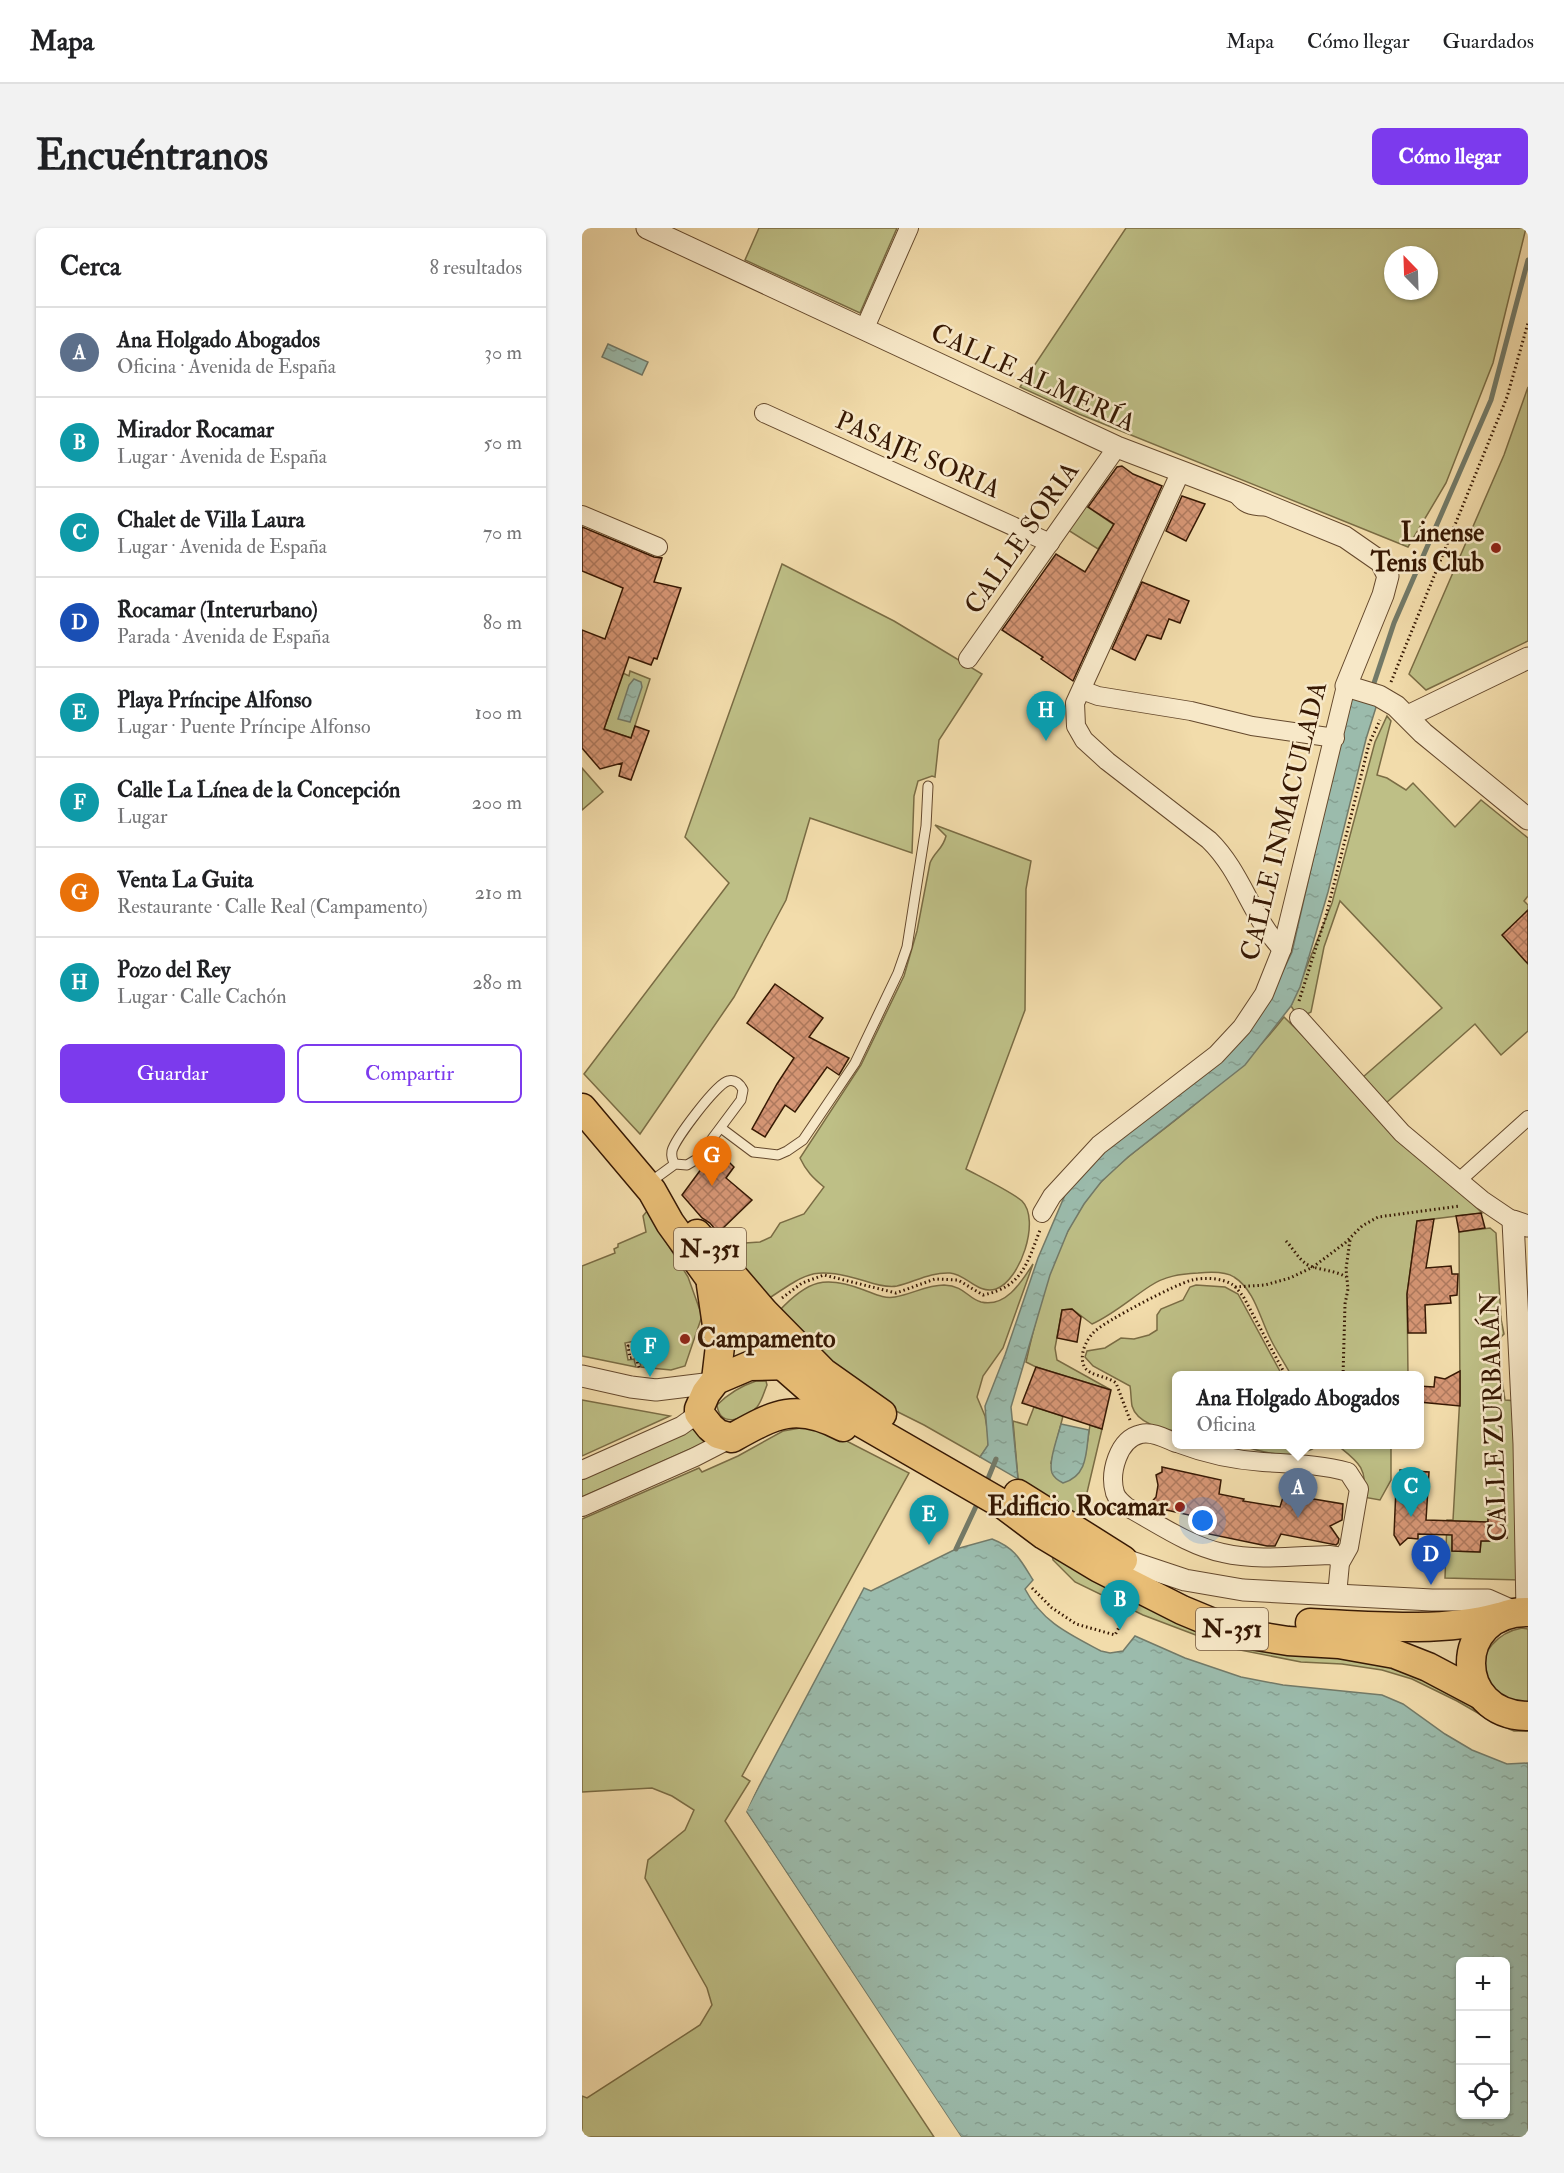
<!DOCTYPE html>
<html lang="es">
<head>
<meta charset="utf-8">
<style>
	body { margin:0; font-family:"IM FELL Double Pica",serif; background:#f2f2f2; color:#202124 }
	.controls { position:absolute; right:18px; bottom:18px; display:grid; overflow:hidden; border-radius:9px; box-shadow:0 2px 4px #0004 }
	.controls button { width:54px; height:54px; display:grid; place-items:center; padding:0; border:0; border-bottom:2px solid #e0e0e0; background:#fff; color:#202124; font:30px sans-serif }
	.compass { position:absolute; left:802px; top:18px; width:54px; height:54px; border-radius:50%; background:#fff; box-shadow:0 2px 4px #0004; rotate:337deg }
	.you { position:absolute; left:621px; top:1293px; width:21px; height:21px; margin:-15px; border:4px solid #fff; border-radius:50%; background:#1a73e8; box-shadow:0 0 0 9px #1a73e833 }
	.badge { display:grid; place-items:center; width:39px; height:39px; border-radius:50%; background:#7c3aed; color:#fff; font-size:20px; font-weight:700 }
	.pin { position:absolute; translate:-50% -50px; filter:drop-shadow(0 2px 3px #0008) }
	.pin::after { content:''; position:absolute; top:32px; width:21px; height:18px; background:inherit; clip-path:polygon(0 0,100% 0,50% 100%) }
	.popup { position:absolute; left:590px; top:1143px; width:252px; height:78px; box-sizing:border-box; display:grid; place-content:center; border-radius:9px; background:#fff; filter:drop-shadow(0 2px 4px #0005); font-size:20px; white-space:nowrap; color:#757577 }
	.popup b { font-size:22px; color:#202124 }
	.popup::after { content:''; position:absolute; left:50%; top:100%; margin-left:-12px; border:12px solid transparent; border-top-color:#fff }
	.list { margin:0; padding:0; list-style:none }
	h2 { display:flex; justify-content:space-between; align-items:center; height:78px; margin:0; padding:0 24px; font-size:26px }
	h2 small { font-size:20px; font-weight:400; color:#757577 }
	.list li { display:grid; grid-template-columns:39px 1fr auto; gap:18px; align-items:center; box-sizing:border-box; height:90px; padding:0 24px; border-top:2px solid #e0e0e0 }
	.list b { display:block; font-size:22px; white-space:nowrap }
	.list p { margin:0; font-size:20px; white-space:nowrap; color:#757577 }
	.list em { font-size:20px; font-style:normal; color:#757577 }
	.actions { display:flex; gap:12px; padding:18px 24px }
	.actions a { flex:1; padding:14px 0; border:2px solid #7c3aed; border-radius:9px; text-align:center; font-size:21px; color:#7c3aed }
	.actions .main { background:#7c3aed; color:#fff }
	.icon { flex:none; width:33px; height:33px; fill:none; stroke:currentColor; stroke-width:2; stroke-linecap:round; stroke-linejoin:round }
	.map { position:relative; flex:none; width:946px; height:1909px; overflow:hidden; border-radius:9px }
	header { display:flex; align-items:center; gap:36px; box-sizing:border-box; height:84px; padding:0 30px; background:#fff; border-bottom:2px solid #e0e0e0 }
	header strong { font-size:28px }
	nav { display:flex; gap:33px; margin-inline-start:auto; font-size:21px }
	.intro { display:flex; align-items:center; justify-content:space-between; box-sizing:border-box; height:144px; padding:0 36px }
	h1 { margin:0; font-size:42px }
	.button { padding:15px 27px; border-radius:9px; background:#7c3aed; color:#fff; font-size:21px; font-weight:700 }
	main { display:flex; gap:36px; padding:0 36px }
	aside { flex:1; background:#fff; border-radius:9px; box-shadow:0 2px 4px #0004 }
	.map>svg:first-child { display:block }
	.grass { fill:#bebf86; stroke:#7a6c44; stroke-width:1.5; fill-rule:evenodd }
	.water { fill:url(#water-ripples); stroke:#737a68; stroke-width:1.5; fill-rule:evenodd }
	.pier { fill:#f2dcab }
	.lines { fill:none; stroke-linecap:round; stroke-linejoin:round }
	.stream { stroke:#737a68; stroke-width:5 }
	.building { fill:url(#building-cross-hatch); stroke:#361803; stroke-width:1.5 }
	.service-casing { stroke:#65492d; stroke-width:11 }
	.pedestrian-casing { stroke:#65492d; stroke-width:16 }
	.minor-casing { stroke:#65492d; stroke-width:20 }
	.tertiary-casing { stroke:#65492d; stroke-width:23 }
	.trunk-casing { stroke:#361803; stroke-width:31 }
	.path { stroke:#361803; stroke-width:3; stroke-dasharray:1.5 3; stroke-linecap:butt }
	.service { stroke:#f7e8c8; stroke-width:9 }
	.pedestrian { stroke:#f7e8c8; stroke-width:14 }
	.minor { stroke:#f7e8c8; stroke-width:18 }
	.tertiary { stroke:#f7e8c8; stroke-width:21 }
	.trunk { stroke:#e9be76; stroke-width:28 }
	.poi-dot { fill:#8f2418; stroke:#f7e8c8; stroke-width:2 }
	.labels { text-anchor:middle; dominant-baseline:central; stroke-width:5; stroke-linejoin:round; paint-order:stroke }
	.shield { fill:#f7e8c8; stroke:#70563e; stroke-width:1.5 }
	.shield-label { font-size:24px; font-weight:bold; fill:#361803 }
	.street-label { font-size:26px; fill:#361803; stroke:#f7e8c8 }
	.poi-label { font-size:26px; font-weight:bold; fill:#361803; stroke:#f7e8c8; text-anchor:end }
</style>
</head>
<body>
<header>
<strong>Mapa</strong>
<nav><a>Mapa</a><a>Cómo llegar</a><a>Guardados</a></nav>
</header>
<div class="intro"><h1>Encuéntranos</h1><a class="button">Cómo llegar</a></div>
<main>
<aside>
<h2>Cerca<small>8 resultados</small></h2>
<ul class="list">
<li><span class="badge" style="background:#5c6f8a">A</span><div><b>Ana Holgado Abogados</b><p>Oficina · Avenida de España</p></div><em>30 m</em></li>
<li><span class="badge" style="background:#0f9aa8">B</span><div><b>Mirador Rocamar</b><p>Lugar · Avenida de España</p></div><em>50 m</em></li>
<li><span class="badge" style="background:#0f9aa8">C</span><div><b>Chalet de Villa Laura</b><p>Lugar · Avenida de España</p></div><em>70 m</em></li>
<li><span class="badge" style="background:#1a4fb4">D</span><div><b>Rocamar (Interurbano)</b><p>Parada · Avenida de España</p></div><em>80 m</em></li>
<li><span class="badge" style="background:#0f9aa8">E</span><div><b>Playa Príncipe Alfonso</b><p>Lugar · Puente Príncipe Alfonso</p></div><em>100 m</em></li>
<li><span class="badge" style="background:#0f9aa8">F</span><div><b>Calle La Línea de la Concepción</b><p>Lugar</p></div><em>200 m</em></li>
<li><span class="badge" style="background:#e8710a">G</span><div><b>Venta La Guita</b><p>Restaurante · Calle Real (Campamento)</p></div><em>210 m</em></li>
<li><span class="badge" style="background:#0f9aa8">H</span><div><b>Pozo del Rey</b><p>Lugar · Calle Cachón</p></div><em>280 m</em></li>
</ul>
<div class="actions"><a class="main">Guardar</a><a>Compartir</a></div>
</aside>
<div class="map">
<svg width="946" height="1909" viewBox="0 0 946 1909">
	<defs>
		<pattern id="water-ripples" width="26" height="14" patternUnits="userSpaceOnUse" patternTransform="scale(1.5)"><rect width="26" height="14" fill="#9bbbac"/><path d="M2 4q2-2 4 0t4 0M15 11q2-2 4 0t4 0" fill="none" stroke="#86a092"/></pattern>
		<pattern id="building-cross-hatch" width="8" height="8" patternUnits="userSpaceOnUse" patternTransform="scale(1.5)"><rect width="8" height="8" fill="#d69675"/><path d="M0 0l8 8M0 8l8-8" fill="none" stroke="#ae795e"/></pattern>
	</defs>
	<rect width="100%" height="100%" fill="#f2dcab"/>
	<filter id="stains"><feTurbulence type="fractalNoise" baseFrequency=".00333" numOctaves="4"/><feColorMatrix values="0 0 0 0 .2 0 0 0 0 .09 0 0 0 0 .02 0 0 0 .5 -.17"/></filter>
	<radialGradient id="worn" r=".72"><stop offset=".6" stop-color="#630" stop-opacity="0"/><stop offset="1" stop-color="#630" stop-opacity=".3"/></radialGradient>
	<g class="grass">
		<path d="M177 0H315L278 85 163 32Z"/>
		<path d="M544 0H944L911 135 864 255 826 319 497 186 438 159ZM811 27H847V63H811Z"/>
		<path d="M946 159V413L844 462 827 446 922 227Z"/>
		<path d="M503 277 532 297 516 321 486 302Z"/>
		<path d="M200 336 312 393 400 446 357 512 353 549 350 548 336 553 332 568 330 625 228 590 204 672 152 769 58 906 2 846 147 655 103 609Z"/>
		<path d="M48 443 68 451 49 510 22 501 41 445 47 448Z"/>
		<path d="M805 488 809 493 795 547 805 550 824 562 831 555 873 599 899 572 946 610V668L942 673 946 677V803L919 827 893 796 804 875 781 849 860 780 758 673 742 719 729 784 717 790 709 778 750 675 793 514Z"/>
		<path d="M0 540 21 564 0 582Z"/>
		<path d="M353 597 449 633 444 661 443 782 384 941C397 948 430 964 440 973 459 992 438 1053 414 1061 396 1067 384 1046 368 1045 349 1044 332 1054 315 1058 305 1060 292 1056 283 1053 233 1039 229 1042 186 1071L133 1007 140 1000 151 1011 163 1015 178 1014 189 1009 198 995 222 986 242 959C231 950 224 943 218 930L279 837 322 748 335 703 348 635C353 623 361 621 364 608Z"/>
		<path d="M702 789 900 985 835 993 825 1066 826 1147H709C703 1136 695 1124 689 1112 678 1091 673 1062 652 1049 643 1043 626 1044 616 1045 598 1046 583 1048 568 1058 548 1071 532 1086 510 1096L490 1081 480 1082 473 1120 475 1132 529 1162 454 1139 444 1134C458 1072 475 1002 519 954 538 933 563 916 586 898 628 865 669 832 702 789Z"/>
		<path d="M65 983 106 1049 120 1088 103 1138 89 1142 59 1139 57 1131 61 1130 58 1112 43 1115 46 1132 52 1131 54 1139 0 1128V1038L33 1025 32 1021 36 1019V1016L64 1004 61 988Z"/>
		<path d="M908 1000 914 1005 919 1091 922 1106 916 1112 915 1117 923 1172 936 1173 939 1352 863 1350 865 1292H871L878 1167 877 1004ZM907 1283 923 1284 924 1310H913V1313H899L898 1324 870 1323 871 1293 906 1294Z"/>
		<path d="M451 1036 421 1120 401 1148 395 1169 403 1188 406 1206V1218L398 1229 342 1197 308 1180 271 1154 197 1083C226 1052 243 1047 282 1062 293 1066 302 1071 313 1069 330 1066 345 1057 362 1057 383 1058 385 1070 399 1074 424 1080 440 1053 451 1036Z"/>
		<path d="M614 1057 643 1059 656 1066 700 1147 594 1148V1203C579 1201 555 1195 550 1178 549 1172 549 1164 548 1158L511 1138 503 1129 505 1123 523 1120 539 1110 552 1111 567 1107 575 1102V1087L579 1081 601 1072 608 1059Z"/>
		<path d="M174 1153H184L185 1157C182 1164 180 1173 175 1179 164 1191 138 1201 135 1177 147 1165 159 1158 174 1153Z"/>
		<path d="M0 1172 88 1188 0 1228Z"/>
		<path d="M452 1179 481 1188 469 1235 503 1229 508 1197 520 1201 499 1290 436 1251 431 1193 445 1197Z"/>
		<path d="M224 1199 247 1204 327 1245 160 1548 168 1553 143 1593 352 1909H0V1868L5 1870 118 1797 130 1777 125 1760 63 1650 66 1632 103 1602 112 1582 90 1568 70 1560 0 1564V1291L117 1240 120 1244 156 1228 201 1203Z"/>
		<path d="M110 1200 119 1201 124 1212 122 1215 0 1269V1249Z"/>
		<path d="M658 1217H737C714 1234 682 1225 658 1217Z"/>
		<path d="M755 1217H809V1252L798 1272 781 1269C787 1240 775 1233 755 1217Z"/>
		<path d="M470 1326 760 1429 824 1441 884 1473 894 1483 915 1494 932 1500 946 1501V1503H932L915 1496 875 1473 830 1451 800 1442 760 1436 719 1434 648 1420 561 1387 493 1354 471 1332Z"/>
		<path d="M940 1400 946 1401V1475L919 1469C914 1463 907 1457 904 1450 894 1424 918 1404 940 1400Z"/>
	</g>
	<g class="water">
		<path d="M26 116 66 134 60 147 20 129Z"/>
		<path d="M52 451 59 454 60 459 48 494 36 491 47 457Z"/>
		<path d="M769 465 796 473 784 511 746 664 718 759 709 778 663 837 546 929 519 954 502 976 486 1003 468 1047 429 1179 436 1251 398 1229 406 1217 403 1178 423 1127 456 1030 486 960 501 942 688 770 710 724Z"/>
		<path d="M479 1196 507 1202C504 1224 506 1248 481 1255 477 1253 472 1250 470 1245 466 1234 476 1208 479 1196Z"/>
		<path d="M410 1311C433 1320 438 1331 451 1352L443 1361C460 1394 487 1406 519 1423L528 1425 541 1423 553 1408 603 1430 659 1449 701 1457 800 1467 821 1476 863 1506 890 1522 925 1536 946 1535V1909H379L164 1583 282 1360 289 1363 374 1321ZM879 1734H924V1886H879Z"/>
	</g>
	<path class="pier" d="M174 1557 176 1558 164 1584 379 1909H375L161 1585Z"/>
	<g class="lines">
		<g class="stream">
			<path d="M790 461 812 395 909 172 946 32"/>
			<path d="M403 1258 414 1231"/>
			<path d="M374 1321 397 1272"/>
		</g>
	</g>
	<g class="building">
		<path d="M540 238 551 246 580 258 491 453 459 431 461 429 420 402 474 326 503 344 532 296 506 279 535 239Z"/>
		<path d="M600 268 623 276 604 313 584 303Z"/>
		<path d="M0 299 72 329 80 330 72 354 99 360 75 431 72 430 69 437 47 429 22 501 49 510 53 498 67 503 49 552 37 548 40 535 18 541 0 520V402L23 411 41 360 0 343Z"/>
		<path d="M560 354 607 373 598 395 587 391 579 411 565 407 553 432 530 421Z"/>
		<path d="M946 682V736L920 707Z"/>
		<path d="M193 756 241 790 227 809 267 830 257 847 245 839 213 884 203 877 183 909 170 901 195 856 212 830 165 795Z"/>
		<path d="M134 921 152 939 144 950 170 972 136 1005 128 995 120 990 100 967Z"/>
		<path d="M899 985 903 1000 877 1004 874 988Z"/>
		<path d="M852 991 844 1040 869 1038 870 1046H876L875 1067 868 1068 869 1075 843 1077 844 1105H826L825 1066 835 993Z"/>
		<path d="M490 1081 499 1089 495 1114 475 1110 480 1082Z"/>
		<path d="M454 1139 529 1162 520 1201 440 1175Z"/>
		<path d="M878 1143V1178L837 1174V1158L852 1159 853 1149 863 1151Z"/>
		<path d="M580 1239 639 1252 637 1266 662 1271 661 1273 698 1279 702 1266 761 1276 760 1292 748 1298 757 1311 756 1315 754 1317 699 1306 693 1318H685L627 1306 630 1292 566 1278 574 1269 576 1257 574 1247 580 1244Z"/>
		<path d="M818 1242 847 1244 844 1292 906 1294V1283H923L925 1310H913L914 1313H899L898 1324 870 1323V1307L836 1306V1311L826 1310 818 1317 812 1307 814 1259H817Z"/>
	</g>
	<g class="lines">
		<g class="service-casing">
			<g id="service">
				<path d="M651 268C659 280 668 283 682 283"/>
				<path d="M139 900 171 924 196 927 205 923 221 912 273 835 316 745 325 719 344 598 346 558"/>
				<path d="M67 955 93 936 105 937 115 931 159 872 161 862C158 856 153 851 146 853 135 855 93 911 90 923 89 929 90 932 93 936"/>
			</g>
		</g>
		<g class="pedestrian-casing">
			<path id="pedestrian" d="M876 953 946 890"/>
		</g>
		<g class="minor-casing">
			<g id="minor">
				<path d="M282 102 327 0"/>
				<path d="M182 185 468 315"/>
				<path d="M599 243 493 475 494 498 502 512 525 533 627 612C660 644 669 689 700 721"/>
				<path d="M0 287 76 319"/>
				<path d="M386 431 535 219"/>
				<path d="M500 462 516 468 609 483 670 498 753 510"/>
				<path d="M717 790 820 905 900 972 931 993"/>
				<path d="M460 985 470 968 517 917 634 827 660 799 682 766 700 721 764 458"/>
				<path d="M594 1215C584 1211 571 1203 559 1206 536 1211 527 1245 533 1265 535 1271 540 1275 545 1279 575 1295 607 1318 641 1325 675 1333 713 1328 747 1327L754 1328 758 1335"/>
				<path d="M598 1216C624 1226 654 1232 681 1234 710 1236 738 1236 766 1244L777 1261 767 1319 758 1335 755 1367"/>
				<path d="M0 1242 99 1198 117 1185"/>
				<path d="M0 1279 113 1229 150 1210"/>
			</g>
		</g>
		<g class="tertiary-casing">
			<g id="tertiary">
				<path d="M65 0 535 219 653 264 763 309 799 334 806 348 801 367 764 458 797 468 814 478 841 505 946 591"/>
				<path d="M826 488 946 430"/>
				<path d="M0 1148 49 1159 74 1162 131 1155"/>
				<path d="M540 1331 603 1352 661 1362 850 1372H906L933 1384"/>
				<path d="M945 1384 942 1216 931 993 946 998"/>
			</g>
		</g>
		<g class="trunk-casing">
			<g id="trunk">
				<path d="M0 880 70 963 88 995 158 1092 199 1136 240 1172 422 1277 462 1307 517 1340 600 1382 641 1399 675 1408 706 1413 757 1416 813 1426 846 1439 899 1467"/>
				<path d="M115 1006 182 1084 242 1145 300 1186"/>
				<path d="M129 1057 138 1118 134 1152"/>
				<path d="M211 1137 167 1138 134 1152 124 1165 117 1181V1185L128 1199 136 1206 150 1210C193 1186 214 1174 261 1199"/>
				<path d="M436 1266 541 1332"/>
				<path d="M946 1384C870 1383 870 1487 946 1488"/>
				<path d="M728 1395C788 1398 858 1405 917 1389"/>
			</g>
		</g>
		<g class="path">
			<path d="M809 454 925 169 946 95"/>
			<path d="M717 773 744 688 787 516 798 492"/>
			<path d="M704 1013C710 1019 716 1030 723 1035 731 1042 751 1041 764 1049"/>
			<path d="M653 1059 683 1057 708 1050 731 1039 763 1015 780 998 796 989 878 978"/>
			<path d="M200 1070 220 1055 242 1047 314 1065 353 1051 376 1052 401 1067C440 1059 445 1036 458 1002"/>
			<path d="M54 1129 48 1130 46 1118 56 1117 58 1129H54L57 1140"/>
			<path d="M761 1148 763 1076 766 1061 764 1041 768 1012"/>
			<path d="M548 1192 534 1155C526 1148 506 1148 502 1138 497 1127 504 1112 512 1104 523 1093 594 1056 610 1052 622 1049 641 1050 651 1057 655 1060 658 1065 661 1068L704 1148"/>
			<path d="M747 1217 748 1216"/>
			<path d="M450 1360 470 1380 494 1396 533 1407 544 1386"/>
		</g>
		<use href="#service" class="service"/>
		<use href="#pedestrian" class="pedestrian"/>
		<use href="#minor" class="minor"/>
		<use href="#tertiary" class="tertiary"/>
		<use href="#trunk" class="trunk"/>
	</g>
	<g class="poi-dot">
		<circle cx="914" cy="320" r="6"/>
		<circle cx="103" cy="1111" r="6"/>
		<circle cx="598" cy="1279" r="6"/>
	</g>
	<g class="labels">
		<g class="shield">
			<rect x="92" y="1000" width="72" height="42" rx="4.5"/>
			<rect x="614" y="1380" width="72" height="42" rx="4.5"/>
		</g>
		<g class="shield-label">
			<text x="128" y="1021">N-351</text>
			<text x="650" y="1401">N-351</text>
		</g>
		<g class="street-label">
			<text transform="translate(451 150) rotate(25)">CALLE ALMERÍA</text>
			<text transform="translate(336 227) rotate(24)">PASAJE SORIA</text>
			<text transform="translate(440 310) rotate(-55)">CALLE SORIA</text>
			<text transform="translate(702 593) rotate(-76)">CALLE INMACULADA</text>
			<text transform="translate(912 1189) rotate(-92)">CALLE ZURBARÁN</text>
		</g>
		<g class="poi-label">
			<text x="902" y="305">Linense<tspan x="902" dy="30">Tenis Club</tspan></text>
			<text x="115" y="1111" text-anchor="start">Campamento</text>
			<text x="586" y="1279">Edificio Rocamar</text>
		</g>
	</g>
	<rect width="100%" height="100%" filter="url(#stains)"/>
	<rect width="100%" height="100%" fill="url(#worn)"/>
</svg>
<div class="controls">
<button>+</button>
<button>−</button>
<button><svg class="icon" aria-label="locate" viewBox="0 0 24 24"><circle cx="12" cy="12" r="6"/><path d="M12 2v4M12 18v4M2 12h4M18 12h4"/></svg></button>
</div>
<svg class="compass" viewBox="-18 -18 36 36"><path d="M0-13l5 13h-10z" fill="#e53935"/><path d="M0 13l5-13h-10z" fill="#757577"/></svg>
<div class="you"></div>
<div class="pin badge" style="left:716px;top:1290px;background:#5c6f8a">A</div>
<div class="popup"><b>Ana Holgado Abogados</b>Oficina</div>
<div class="pin badge" style="left:538px;top:1402px;background:#0f9aa8">B</div>
<div class="pin badge" style="left:829px;top:1289px;background:#0f9aa8">C</div>
<div class="pin badge" style="left:849px;top:1357px;background:#1a4fb4">D</div>
<div class="pin badge" style="left:347px;top:1317px;background:#0f9aa8">E</div>
<div class="pin badge" style="left:68px;top:1149px;background:#0f9aa8">F</div>
<div class="pin badge" style="left:130px;top:958px;background:#e8710a">G</div>
<div class="pin badge" style="left:464px;top:513px;background:#0f9aa8">H</div>
</div>
</main>
</body>
</html>
